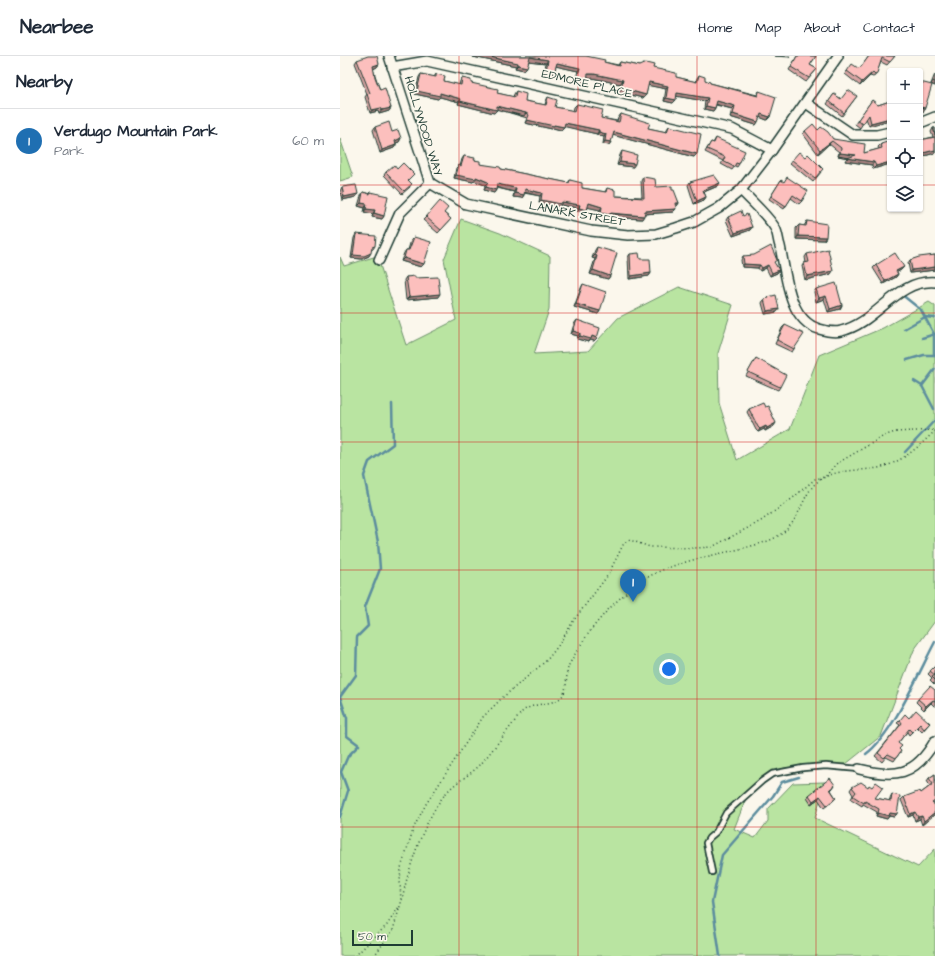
<!DOCTYPE html>
<html lang="en">
<head>
<meta charset="utf-8">
<style>
	body { margin:0; font-family:"Architects Daughter",sans-serif; background:#f2f2f3; color:#1f2937 }
	.controls { position:absolute; right:12px; top:12px; display:grid; overflow:hidden; border-radius:4px; box-shadow:0 1px 3px #0004 }
	.controls button { width:36px; height:36px; display:grid; place-items:center; padding:0; border:0; border-bottom:1px solid #e0e1e3; background:#fff; color:#1f2937; font:20px sans-serif }
	.scale { position:absolute; left:12px; bottom:10px; width:61px; box-sizing:border-box; padding-left:4px; border:2px solid #1f3d34; border-top:0; font-size:11px; line-height:14px; white-space:nowrap; color:#1f3d34; -webkit-text-stroke:3px #fbf7ec; paint-order:stroke }
	.you { position:absolute; left:329px; top:613px; width:14px; height:14px; margin:-10px; border:3px solid #fff; border-radius:50%; background:#1a73e8; box-shadow:0 0 0 6px #1a73e833 }
	.badge { display:grid; place-items:center; width:26px; height:26px; border-radius:50%; background:#1f6fb2; color:#fff; font-size:13px; font-weight:700 }
	.pin { position:absolute; translate:-50% -33px; filter:drop-shadow(0 1px 2px #0008) }
	.pin::after { content:''; position:absolute; top:21px; width:14px; height:12px; background:inherit; clip-path:polygon(0 0,100% 0,50% 100%) }
	.list { margin:0; padding:0; list-style:none }
	h2 { display:flex; justify-content:space-between; align-items:center; height:52px; margin:0; padding:0 16px; font-size:17px }
	h2 small { font-size:13px; font-weight:400; color:#747a83 }
	.list li { display:grid; grid-template-columns:26px 1fr auto; gap:12px; align-items:center; box-sizing:border-box; height:64px; padding:0 16px; border-top:1px solid #e0e1e3 }
	.list b { display:block; font-size:15px; white-space:nowrap }
	.list p { margin:0; font-size:13px; white-space:nowrap; color:#747a83 }
	.list em { font-size:13px; font-style:normal; color:#747a83 }
	.icon { flex:none; width:22px; height:22px; fill:none; stroke:currentColor; stroke-width:2; stroke-linecap:round; stroke-linejoin:round }
	.map { position:relative; flex:none; width:595px; height:900px; overflow:hidden }
	header { display:flex; align-items:center; gap:24px; box-sizing:border-box; height:56px; padding:0 20px; background:#fff; border-bottom:1px solid #e0e1e3 }
	header strong { font-size:19px }
	nav { display:flex; gap:22px; margin-inline-start:auto; font-size:14px }
	main { display:flex }
	aside { flex:1; background:#fff }
	.map>svg:first-child { display:block }
	.green { fill:#b9e4a1; stroke:#6c906a }
	.lines { fill:none; stroke-linecap:round; stroke-linejoin:round }
	.stream { stroke:#5c8d9e; stroke-width:2.5 }
	.service-casing { stroke:#1f3d34; stroke-width:8 }
	.minor-casing { stroke:#1f3d34; stroke-width:12 }
	.path { stroke:#1f3d34; stroke-width:1.5; stroke-dasharray:1 3; stroke-linecap:butt }
	.service { stroke:#fbf7ec; stroke-width:4.5 }
	.minor { stroke:#fbf7ec; stroke-width:9 }
	.wall { fill:#d9a4a3; stroke:#1f3d34 }
	.shaded-wall { fill:#b08684; stroke:#1f3d34 }
	.building { fill:#fcbfbd; stroke:#1f3d34 }
	.grid { fill:none; stroke:#d62828; stroke-width:1; stroke-opacity:0.55 }
	.labels { text-anchor:middle; dominant-baseline:central; stroke-width:3.5; stroke-linejoin:round; paint-order:stroke }
	.street-label { font-size:12px; fill:#1f3d34; stroke:#fbf7ec }
</style>
</head>
<body>
<header>
<strong>Nearbee</strong>
<nav><a>Home</a><a>Map</a><a>About</a><a>Contact</a></nav>
</header>
<main>
<aside>
<h2>Nearby<small></small></h2>
<ul class="list">
<li><span class="badge">1</span><div><b>Verdugo Mountain Park</b><p>Park</p></div><em>60 m</em></li>
</ul>
</aside>
<div class="map">
<svg width="595" height="900" viewBox="0 0 595 900">
	<rect width="100%" height="100%" fill="#fbf7ec"/>
	<filter id="ink" filterUnits="userSpaceOnUse"><feTurbulence type="fractalNoise" baseFrequency=".025" numOctaves="2"/><feDisplacementMap in="SourceGraphic" scale="8" xChannelSelector="R" yChannelSelector="G"/><feConvolveMatrix kernelMatrix="1 2 1 2 8 2 1 2 1" color-interpolation-filters="sRGB"/></filter>
	<g filter="url(#ink)">
		<g class="green">
			<path d="M0 82 13 121 0 125Z"/>
			<path d="M121 163 160 177 210 200 209 254 194 298 248 295 278 262 339 231 393 249 378 297 379 347 397 404 450 373 479 299 543 272 589 246 595 250V565L574 594 541 680 506 708 444 712 436 716 409 735 394 773 415 782 428 765V753L453 727 485 726 475 762 578 811 595 793V900H0V201L4 210 37 200 66 289 116 264 104 203Z"/>
		</g>
		<g class="lines">
			<g class="stream">
				<path d="M561 238 581 254 594 278V299"/>
				<path d="M564 273 585 261 595 262"/>
				<path d="M582 282 595 278"/>
				<path d="M567 304 584 299H595"/>
				<path d="M574 325 582 330 594 353"/>
				<path d="M582 330 595 313"/>
				<path d="M565 396 595 364"/>
				<path d="M526 698C553 678 578 618 595 586"/>
				<path d="M0 761 8 735 1 716 8 700 19 689 7 680V662L0 641 16 619 17 581 28 570 25 551 40 513 38 486 24 420 29 406 53 388 52 348"/>
				<path d="M380 900 372 846 382 799 433 740 442 726 459 721"/>
			</g>
			<g class="service-casing">
				<path id="service" d="M372 816 366 787 369 782 376 776 386 757 422 725 432 718 463 712 486 710 519 713"/>
			</g>
			<g class="minor-casing">
				<g id="minor">
					<path d="M52 11 87 5 392 73 432 94"/>
					<path d="M466 47 513 79H537L550 76"/>
					<path d="M580 67 595 61"/>
					<path d="M90 127 126 148 251 175 288 179 316 178 336 172 354 166 379 152 401 134 432 94 498 0"/>
					<path d="M401 134C410 144 429 161 435 172 438 177 438 185 440 190 446 217 448 264 479 273 486 275 494 277 501 275 537 267 556 223 595 226"/>
					<path d="M39 204 60 157 90 127 49 0"/>
					<path d="M519 713C555 722 575 720 595 685"/>
				</g>
			</g>
			<g class="path">
				<path d="M62 844C68 812 87 755 110 733 119 724 131 718 140 709 151 696 161 683 171 670 175 665 179 659 183 655 193 647 209 649 219 643 230 636 224 617 230 607 247 576 267 551 296 529 329 503 386 499 425 486 467 472 456 435 485 421 501 413 521 415 538 412 562 407 578 391 595 375"/>
				<path d="M15 900 47 869 59 851"/>
				<path d="M34 900 53 874 61 847 60 825 61 812 74 771 86 748 143 661 162 642 207 604 218 590 234 564 268 519 284 487 290 484 310 491 354 492 372 491 421 465 453 442 475 423 485 421 496 408 544 380 555 376 595 374"/>
			</g>
			<use href="#service" class="service"/>
			<use href="#minor" class="minor"/>
		</g>
		<g class="wall">
			<path d="M133 0H246L264 6 278 9 280 6 299 10 313 12 336 21 356 26 357 22 359 19 365 24 370 27 417 39 419 35 430 61 427 64 420 61 416 69 390 61 392 53 376 49 375 52 373 55 364 53 365 45 336 40 333 47 324 45 326 33 308 29 306 39 303 42 278 36 280 28 252 22 248 21 245 27 235 25 238 15 216 10 214 17 212 20 204 18 206 7 189 5 184 14 175 12 176 10 133 1Z"/>
			<path d="M457 0H476L470 9 477 13 466 26 449 14Z"/>
			<path d="M529 0H555L547 9 541 6 535 20 533 21 530 20 520 30 505 18 507 15 518 12 521 11Z"/>
			<path d="M17 4 39 8 37 11 33 13 40 34 51 52 49 55 39 58 38 55 30 57 25 41 27 38 15 7Z"/>
			<path d="M81 18 94 21 96 18 104 25 119 29 120 25 122 22 131 27 157 37 173 41 174 38 176 35 185 45 205 49 206 45 208 41 215 51 233 55 234 51 237 48 261 62 277 65 278 62 281 58 308 72 326 76 327 73 329 70 354 101 273 79 271 86 269 89 263 88 264 81 257 79V78L224 70 221 74 213 72 212 73 185 67 187 62 157 53 154 57 118 48 119 46 100 41 98 43 75 38 79 21Z"/>
			<path d="M595 18V30L591 28Z"/>
			<path d="M494 38 501 43 517 40 502 60 487 48Z"/>
			<path d="M532 44 538 49 550 45 529 70 526 62 520 72 515 68Z"/>
			<path d="M35 71 52 76 61 82 59 86 56 87V89L54 92 40 97 33 74Z"/>
			<path d="M593 72H595V97L584 100 582 103 580 104V84L593 81 591 76Z"/>
			<path d="M478 74 493 83 524 97 539 93 538 91 541 88 550 108 533 113 532 109 505 105 507 102H509L498 100 499 96 489 88 478 98 463 78 465 75Z"/>
			<path d="M376 82 399 108 397 111 395 110 392 114 381 108 383 105 365 96 371 86 373 87Z"/>
			<path d="M282 95 293 111 277 109 280 99Z"/>
			<path d="M124 100 134 104 140 108 161 113 228 127 230 124 242 132 265 136 267 132 275 140 302 141 301 125 303 121 316 131 332 134 339 147 337 150H335L333 156 304 158 302 163 269 161 268 162 259 160 260 154 248 151 247 154 245 157 237 155 238 152 220 149 219 151 199 147 200 140 184 137V139L182 142 173 141 174 136 157 132 156 134 154 137 144 134 145 129 134 125 133 126 114 122 116 112 119 109 120 110 122 103Z"/>
			<path d="M465 101 481 116 473 126 450 107 452 104Z"/>
			<path d="M57 113 74 118 68 124 70 131 62 138 44 119 46 116Z"/>
			<path d="M441 124 462 145 459 148 451 142 444 153 429 143Z"/>
			<path d="M350 126 378 130 364 136 366 141 364 144 354 148 348 129Z"/>
			<path d="M2 131 18 138 16 141 2 144 0 135Z"/>
			<path d="M23 136 29 138 30 136 44 160 42 163 32 161 33 158 24 156 25 152 18 150 21 140Z"/>
			<path d="M104 157 111 163 98 177 83 164 86 161Z"/>
			<path d="M403 160 412 171 410 174 393 180 386 164 388 161Z"/>
			<path d="M467 165 486 181 484 184 456 183V172L459 169 464 170Z"/>
			<path d="M16 178 35 190 33 193 31 194 29 200 22 203 11 202 14 182Z"/>
			<path d="M74 181 81 211 61 205 64 197 66 194H68L71 184Z"/>
			<path d="M257 191 270 220 268 223 250 218 255 203 252 202 255 194Z"/>
			<path d="M290 198 300 203 311 217 309 220 289 223 288 201Z"/>
			<path d="M467 198 491 218 465 224 462 210 464 207H466L465 201Z"/>
			<path d="M595 199V214L570 217 568 207 570 204Z"/>
			<path d="M403 200 434 207 439 214 437 217 430 220 426 212 420 215 418 212 402 211 401 204Z"/>
			<path d="M536 209 561 214 557 216 558 218 556 221 543 228 533 212Z"/>
			<path d="M66 221 75 222 98 241 66 244 64 224Z"/>
			<path d="M243 228 260 255 258 258 234 251 241 232Z"/>
			<path d="M476 233 502 249 500 253 488 256 484 243 476 246 474 236Z"/>
			<path d="M428 241 437 256 425 258 422 247 424 243H427Z"/>
			<path d="M237 264 257 282 254 285 250 284 249 286 237 283 238 280 231 278 234 268Z"/>
			<path d="M445 269 454 293 452 296 435 288 442 272Z"/>
			<path d="M416 302 440 331 438 334 406 320Z"/>
			<path d="M409 353 434 370 425 375 424 373 418 376 416 374 407 356Z"/>
			<path d="M595 610V629L590 624 592 622 588 618Z"/>
			<path d="M595 634V651L591 647 584 654 576 646 578 643Z"/>
			<path d="M569 662 590 667 582 676 577 671 569 679 567 676 558 687 559 694 561 695 554 705 546 701 542 706 535 700 560 669 557 667 560 664Z"/>
			<path d="M595 718V746L593 748 595 749V758L582 769 580 763 575 765 573 759 568 761 561 744 564 741 581 737 590 730 587 725 589 722Z"/>
			<path d="M495 729 493 732 491 734 496 742 493 745 484 752 478 743 471 748 467 742 469 739Z"/>
			<path d="M512 731 535 742 550 745V742L552 738 554 761 549 760 547 763 536 760 537 756 523 748 522 750 511 743 513 739 510 734Z"/>
		</g>
		<g class="shaded-wall">
			<path d="M134 0H146L178 7 176 10 133 1Z"/>
			<path d="M434 0H450V1Z"/>
			<path d="M190 1 208 4 206 7 187 5Z"/>
			<path d="M217 7 240 12 238 15 215 10Z"/>
			<path d="M39 8 37 11 31 14 33 10Z"/>
			<path d="M178 9 187 11 184 14 175 12Z"/>
			<path d="M206 15 214 17 212 20 204 18Z"/>
			<path d="M533 16 530 20 520 30 522 26Z"/>
			<path d="M248 18H254L283 24 280 28 252 22 246 21Z"/>
			<path d="M237 22 247 24 245 27 235 25Z"/>
			<path d="M593 25 595 26V30L591 28Z"/>
			<path d="M309 26 328 30 326 33 306 29Z"/>
			<path d="M281 32 306 39 303 42 278 36Z"/>
			<path d="M77 35 100 37 121 43 119 46 100 41 98 43 75 38Z"/>
			<path d="M337 37 368 42 365 45 335 40Z"/>
			<path d="M326 42 336 44 333 47 324 45Z"/>
			<path d="M120 45 157 54 154 57 118 48Z"/>
			<path d="M377 45 395 50 392 53 375 48Z"/>
			<path d="M157 50 186 57 184 60 155 53Z"/>
			<path d="M366 50 375 52 373 55 364 53Z"/>
			<path d="M580 51 585 52 583 56 580 55Z"/>
			<path d="M41 52 38 55 30 57 32 54Z"/>
			<path d="M51 52 49 55 39 58 42 54Z"/>
			<path d="M393 58 418 66 416 69 390 61Z"/>
			<path d="M421 58 430 61 427 64 419 61Z"/>
			<path d="M550 62V64L529 70 531 67Z"/>
			<path d="M187 64 214 69 224 71 221 74 213 72 212 73 185 67Z"/>
			<path d="M225 67 259 74 257 78 222 70Z"/>
			<path d="M259 76 266 78 264 81 257 79Z"/>
			<path d="M274 76 357 98 354 101 272 79Z"/>
			<path d="M61 82 59 86 53 88 55 85Z"/>
			<path d="M265 85 271 86 269 89 263 88Z"/>
			<path d="M492 85 489 88 478 98 480 94Z"/>
			<path d="M56 89 54 92 40 97 42 94Z"/>
			<path d="M595 94V97L581 101 583 97Z"/>
			<path d="M500 97 516 99 514 103 498 100Z"/>
			<path d="M584 100 582 103 580 104V102Z"/>
			<path d="M507 102 534 106 532 109 505 105Z"/>
			<path d="M280 106 295 108 293 111 277 109Z"/>
			<path d="M550 106V108L533 113 536 110Z"/>
			<path d="M116 119 136 121 148 126 145 129 134 125 133 126 114 122Z"/>
			<path d="M380 127 378 130 361 137 363 134Z"/>
			<path d="M157 128 176 132 174 136 155 131Z"/>
			<path d="M146 131 156 134 154 137 144 134Z"/>
			<path d="M185 133 202 137 200 140 183 136Z"/>
			<path d="M175 137 184 139 182 142 173 141Z"/>
			<path d="M18 138 16 141 2 144 4 141Z"/>
			<path d="M366 141 364 144 354 148 357 145Z"/>
			<path d="M201 144 222 146 240 149 238 152 220 149 219 151 199 147Z"/>
			<path d="M21 147 27 148 25 152 18 150Z"/>
			<path d="M249 147 262 151 260 154 246 151Z"/>
			<path d="M335 147H339L337 150H333Z"/>
			<path d="M239 152 247 154 245 157 237 155Z"/>
			<path d="M26 153 35 154 33 158 24 156Z"/>
			<path d="M336 153 333 156 302 158 305 155Z"/>
			<path d="M34 157 44 160 42 163 32 161Z"/>
			<path d="M261 157 304 160 302 163 269 161 268 162 259 160Z"/>
			<path d="M412 171 410 174 393 180 395 177Z"/>
			<path d="M458 180 486 181 484 184 456 183Z"/>
			<path d="M31 197 29 200 22 203 11 202 13 199Z"/>
			<path d="M255 199 257 200 255 203 252 202Z"/>
			<path d="M64 202 84 208 81 211 61 205Z"/>
			<path d="M404 208 420 209 418 212 402 211Z"/>
			<path d="M428 209 426 212 420 215 422 212Z"/>
			<path d="M564 211 561 214 554 218 556 215Z"/>
			<path d="M595 211V214L570 217 572 214Z"/>
			<path d="M253 214 270 220 268 223 250 218Z"/>
			<path d="M439 214 437 217 430 220 432 217Z"/>
			<path d="M493 215 491 218 465 224 467 220Z"/>
			<path d="M311 217 309 220 289 223 291 220Z"/>
			<path d="M558 218 556 221 543 228 545 225Z"/>
			<path d="M100 238 98 241 66 244 69 241Z"/>
			<path d="M486 240 484 243 476 246 479 242Z"/>
			<path d="M236 248 260 255 258 258 234 251Z"/>
			<path d="M502 249 500 253 488 256 490 253Z"/>
			<path d="M439 253 437 256 425 258 427 255Z"/>
			<path d="M233 275 240 277 238 280 231 278Z"/>
			<path d="M240 280H252L257 282 254 285 250 284 249 286 237 283Z"/>
			<path d="M436 367 434 370 425 375 427 372Z"/>
			<path d="M426 370 424 373 418 376 420 373Z"/>
			<path d="M593 644 591 647 584 654 586 650Z"/>
			<path d="M480 740 478 743 471 748 473 745Z"/>
			<path d="M575 756 573 759 568 761 570 758Z"/>
			<path d="M595 756V758L582 769 584 765Z"/>
			<path d="M538 757H550L557 758 554 761 549 760 547 763 536 760Z"/>
			<path d="M582 760 580 763 575 765 578 761Z"/>
		</g>
		<g class="building">
			<path d="M28 0H37L39 8 33 10 35 21 40 34 45 32 51 52 42 54 41 52 32 54 27 38 30 37 17 4Z"/>
			<path d="M146 0H246L265 4 264 6 279 10 280 6 299 10 306 7 314 9 313 12 336 17V21L357 26 359 19 365 21V24L370 26V27L418 40 419 35 436 41 430 61 421 58 418 66 393 58 395 50 377 45 375 52 366 50 368 42 337 37 336 44 326 42 328 30 309 26 306 39 281 32 283 24 254 18H248L247 24 237 22 240 12 217 7 214 17 206 15 208 4 190 1 187 11 178 9V7Z"/>
			<path d="M457 0H476L470 9 477 13 469 22 451 11Z"/>
			<path d="M529 0H555L550 6 542 2 537 17 535 18 533 16 522 26 507 15 512 8 518 12 521 11Z"/>
			<path d="M81 18 96 21V18L105 20 104 25 121 29 122 22 131 24V27L158 33 157 37 175 41 176 35 186 38 185 45 206 49 208 41 217 44 215 51 235 55 237 48 246 50 263 54 261 62 279 66 281 58 310 67 308 72 327 76 329 70 361 78 357 98 274 76 271 86 265 85 266 78 259 76V74L225 67 224 71 214 69V70L187 64 189 59 186 57 157 50V54L120 45 121 43 100 37V40L77 35Z"/>
			<path d="M580 26 592 29 585 52 580 51Z"/>
			<path d="M508 34 517 40 504 57 489 45 494 38 501 43Z"/>
			<path d="M532 44 538 49 550 45V62L531 67 529 59 523 68 517 65Z"/>
			<path d="M49 66 52 76 58 74 61 82 55 85 56 89 42 94 35 71Z"/>
			<path d="M473 68 478 74 481 71 488 76 493 83 525 88 524 97 542 92 541 88 550 85V106L536 110 534 106 507 102 516 99 500 97 501 92 492 85 480 94 465 75Z"/>
			<path d="M593 72H595V79Z"/>
			<path d="M595 81V94L583 97 584 100 580 102V84Z"/>
			<path d="M376 82 405 95 399 108 396 107 394 111 383 105 385 101 367 93 371 86 374 87Z"/>
			<path d="M282 95 297 99 295 108 280 106Z"/>
			<path d="M459 96 465 101 468 98 483 113 475 122 452 104Z"/>
			<path d="M124 100 135 102 134 104 140 105V108L160 111 161 113 229 127 230 124 242 127V132L266 136 267 132 275 134V140L304 142 303 121 315 123 316 131 332 130V134H334L339 147H335L336 153 305 155 304 160 270 157V159L261 157 262 151 249 147 247 154 239 152 240 149 222 146 221 148 201 144 202 137 185 133 184 139 175 137 176 132 157 128 156 134 146 131 148 126 136 121V123L116 119 119 109 121 110Z"/>
			<path d="M63 107 74 118 68 124 72 128 64 135 46 116 54 109 57 113Z"/>
			<path d="M374 119 380 127 363 134 366 141 357 145 350 126Z"/>
			<path d="M447 121 468 135 462 145 453 139 446 150 431 140 441 124 444 126Z"/>
			<path d="M16 129 18 138 4 141 2 131Z"/>
			<path d="M23 136 30 138V136L48 140 44 160 34 157 35 154 26 153 27 148 21 147Z"/>
			<path d="M100 145 108 152 104 157 111 163 101 174 86 161Z"/>
			<path d="M401 155 403 160 407 158 412 171 395 177 388 161Z"/>
			<path d="M467 165 487 168 486 181 458 180 459 169 466 170Z"/>
			<path d="M16 178 36 180 35 190 32 191 31 197 24 200 13 199Z"/>
			<path d="M74 181 91 186 84 208 64 202 66 194H69Z"/>
			<path d="M431 190 437 204 434 206 439 214 432 217 428 209 422 212 420 209 404 208 403 200 414 199Z"/>
			<path d="M257 191 277 197 270 220 253 214 257 200 255 199Z"/>
			<path d="M488 193 493 215 467 220 464 207 469 206 467 198Z"/>
			<path d="M299 197 300 203H310L311 217 291 220 290 198Z"/>
			<path d="M555 197 564 211 556 215 558 218 545 225 536 209Z"/>
			<path d="M595 199V211L572 214 570 204 579 201Z"/>
			<path d="M75 220V222L98 221 100 238 69 241 66 221Z"/>
			<path d="M496 227 502 249 490 253 486 240 479 242 476 233Z"/>
			<path d="M243 228 266 236 260 255 236 248Z"/>
			<path d="M436 239 439 253 427 255 424 243 429 242 428 241Z"/>
			<path d="M237 264 260 272 257 282 252 280 251 283 240 280V277L233 275Z"/>
			<path d="M445 269 464 278 454 293 437 284Z"/>
			<path d="M416 302 446 319 440 331 408 316Z"/>
			<path d="M423 347 425 351 428 350 436 367 427 372 426 370 420 373 418 371 409 353Z"/>
			<path d="M595 610V624L592 621 595 619 590 615Z"/>
			<path d="M590 630 595 634V645L593 644 586 650 578 643Z"/>
			<path d="M576 654 590 667 584 673 580 668 572 676 569 673 558 687 562 690 559 693 561 695 556 702 548 698 544 702 538 697 562 667 560 664 565 658 569 662Z"/>
			<path d="M595 718V745L592 747 595 749V756L584 765 582 760 578 761 575 756 570 758 564 741 580 735 581 737 593 728 589 722Z"/>
			<path d="M490 722 495 729 490 733 496 742 487 749 480 740 473 745 469 739Z"/>
			<path d="M521 726 528 731 529 729 532 731 536 726 543 731 535 742 551 745 552 738 560 740 557 758 550 757 549 760 538 757 539 753 525 745 524 747 513 740 516 736 512 731Z"/>
		</g>
	</g>
	<path class="grid" d="M119 0V900M238 0V900M357 0V900M476 0V900M0 129H550M580 129H595M0 257H595M0 386H595M0 514H595M0 643H595M0 771H595"/>
	<g class="labels">
		<g class="street-label">
			<text transform="translate(247 28) rotate(13)">EDMORE PLACE</text>
			<text transform="translate(83 70) rotate(73)">HOLLYWOOD WAY</text>
			<text transform="translate(237 158) rotate(10)">LANARK STREET</text>
		</g>
	</g>
</svg>
<div class="controls">
<button>+</button>
<button>−</button>
<button><svg class="icon" aria-label="locate" viewBox="0 0 24 24"><circle cx="12" cy="12" r="6"/><path d="M12 2v4M12 18v4M2 12h4M18 12h4"/></svg></button>
<button><svg class="icon" aria-label="layers" viewBox="0 0 24 24"><path d="M12 4l9 5-9 5-9-5zM3 14l9 5 9-5"/></svg></button>
</div>
<div class="scale">50 m</div>
<div class="you"></div>
<div class="pin badge" style="left:293px;top:546px">1</div>
</div>
</main>
</body>
</html>
